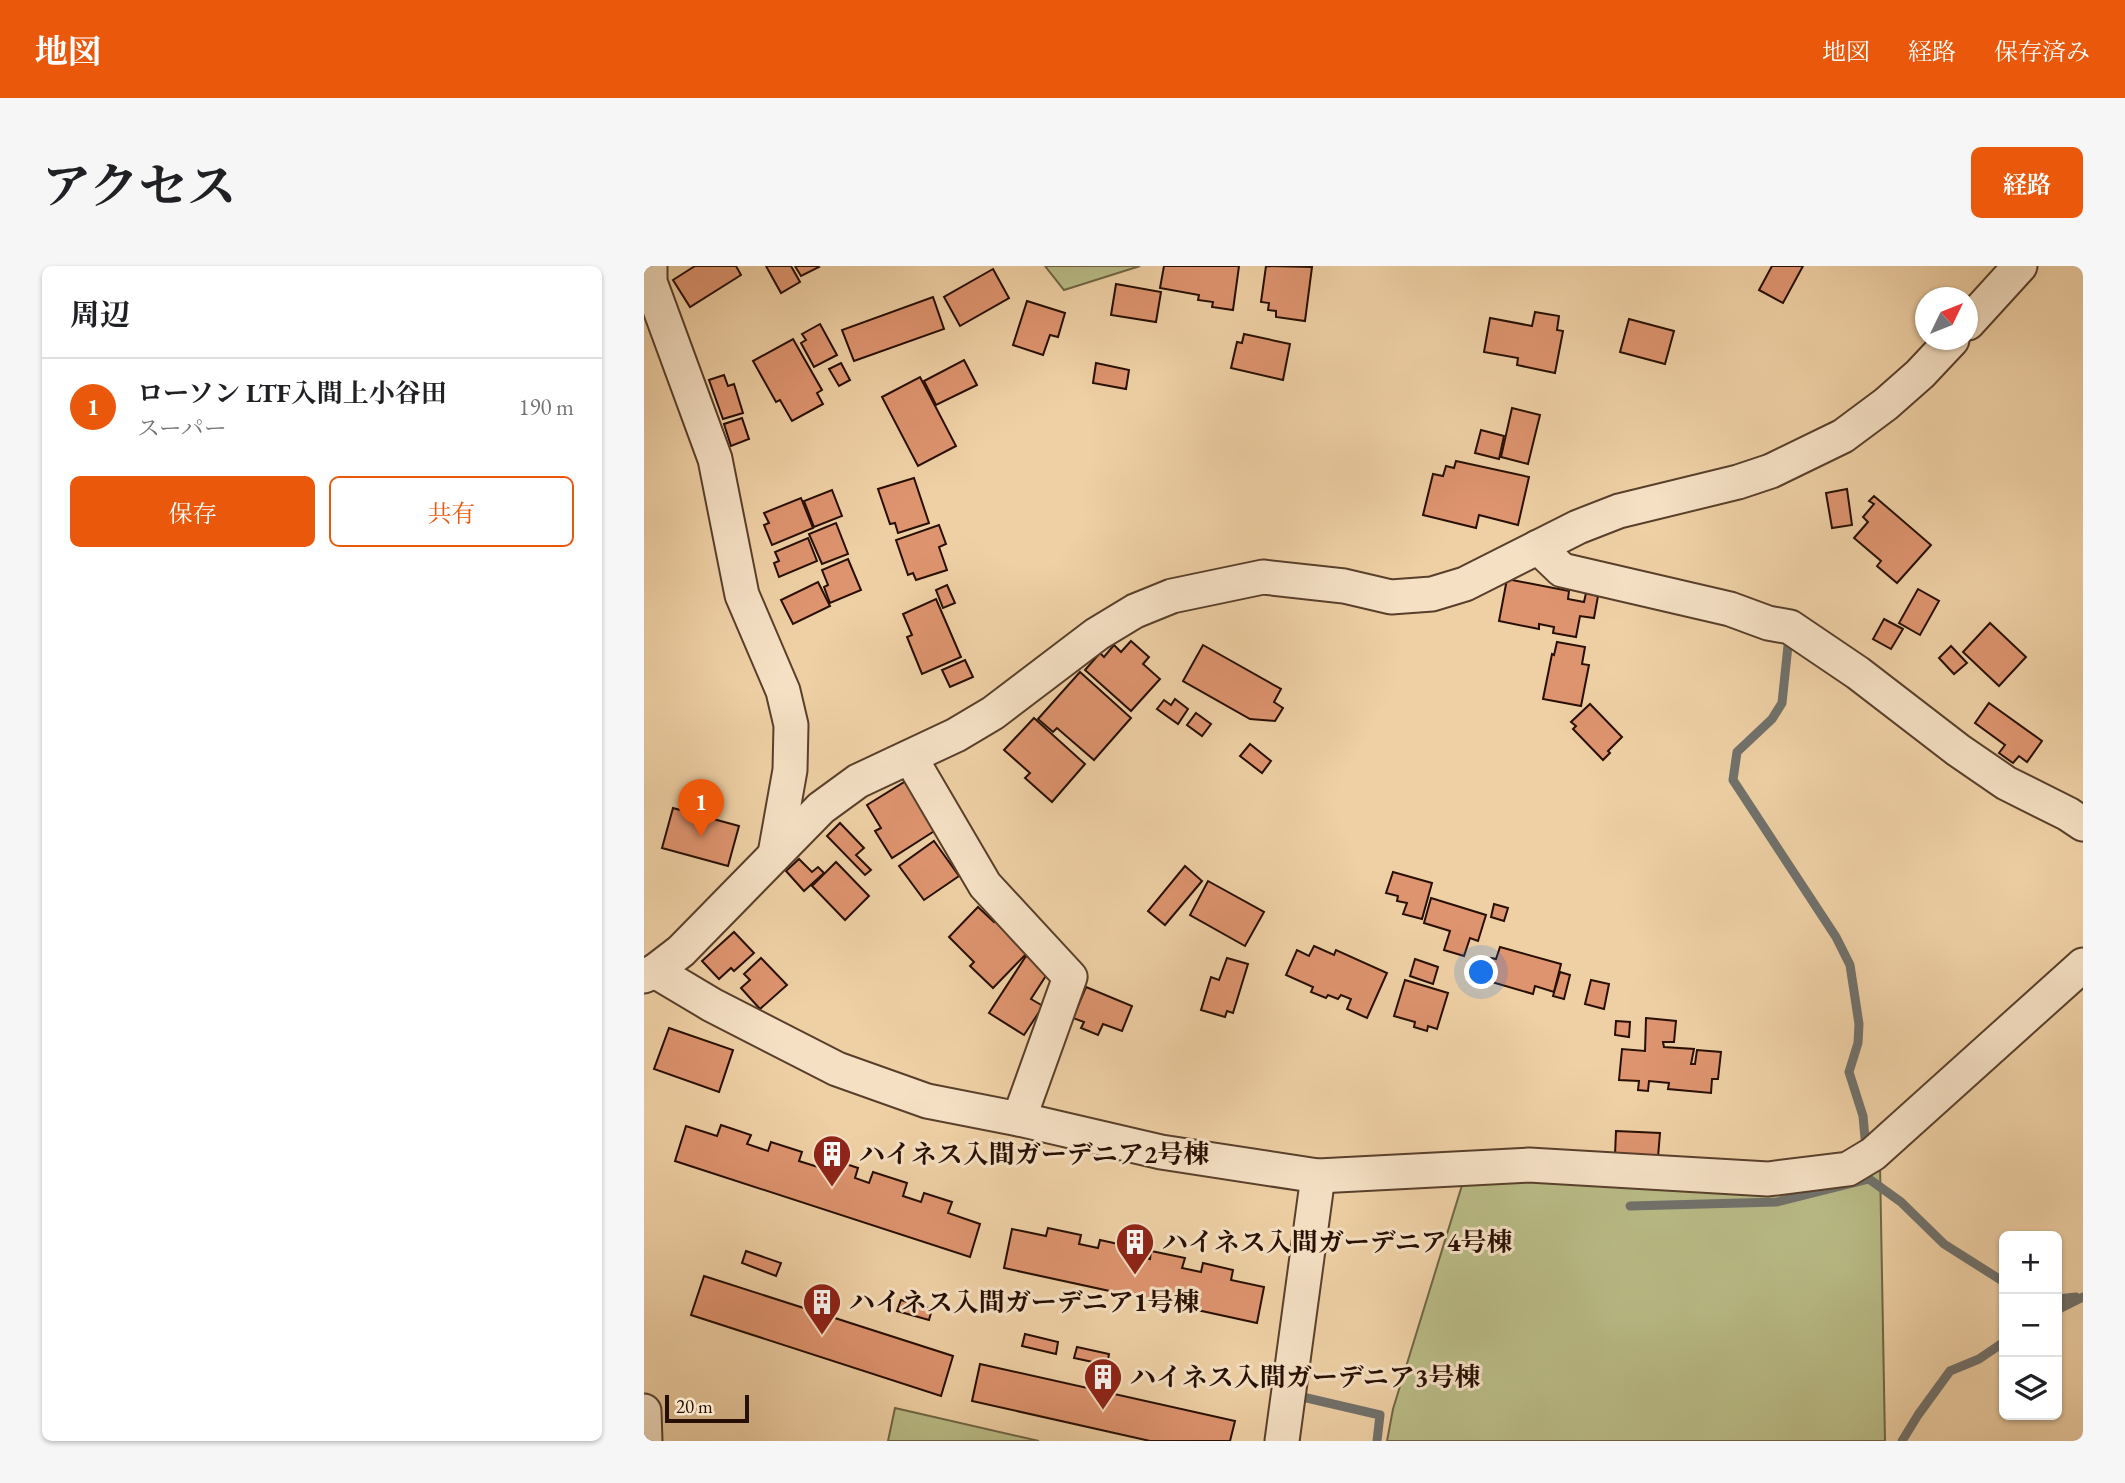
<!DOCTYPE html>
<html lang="ja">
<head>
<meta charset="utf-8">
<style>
	body { margin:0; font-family:"EB Garamond","Noto Serif JP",serif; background:#f6f6f6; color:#202124 }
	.controls { position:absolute; right:21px; bottom:21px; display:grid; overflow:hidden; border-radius:10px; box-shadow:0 2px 5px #0004 }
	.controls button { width:63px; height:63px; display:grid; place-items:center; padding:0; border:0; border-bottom:2px solid #e0e0e0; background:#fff; color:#202124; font:35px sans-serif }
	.compass { position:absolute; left:1271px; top:21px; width:63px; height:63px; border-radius:50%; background:#fff; box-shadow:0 2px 5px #0004; rotate:47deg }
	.scale { position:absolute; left:21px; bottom:18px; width:84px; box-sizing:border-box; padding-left:7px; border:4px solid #270f02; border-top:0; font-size:19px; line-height:24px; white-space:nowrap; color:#270f02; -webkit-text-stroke:5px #f5e0c4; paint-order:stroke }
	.you { position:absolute; left:838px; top:707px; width:24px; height:24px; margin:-18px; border:5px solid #fff; border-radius:50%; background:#1a73e8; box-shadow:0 0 0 10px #1a73e833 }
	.badge { display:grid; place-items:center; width:46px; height:46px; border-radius:50%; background:#ea580c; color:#fff; font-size:23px; font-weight:700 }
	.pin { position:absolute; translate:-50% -58px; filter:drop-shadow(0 2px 4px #0008) }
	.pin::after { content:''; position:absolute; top:37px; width:24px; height:21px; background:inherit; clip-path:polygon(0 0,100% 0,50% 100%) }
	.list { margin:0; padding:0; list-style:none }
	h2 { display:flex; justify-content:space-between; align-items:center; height:91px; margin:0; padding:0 28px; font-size:30px }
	h2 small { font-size:23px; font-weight:400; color:#757577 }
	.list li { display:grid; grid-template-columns:46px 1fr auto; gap:21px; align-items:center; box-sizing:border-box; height:98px; padding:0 28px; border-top:2px solid #e0e0e0 }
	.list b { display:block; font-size:26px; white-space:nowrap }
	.list p { margin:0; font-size:23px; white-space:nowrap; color:#757577 }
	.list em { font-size:23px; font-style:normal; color:#757577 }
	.actions { display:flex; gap:14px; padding:21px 28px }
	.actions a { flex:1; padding:16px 0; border:2px solid #ea580c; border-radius:10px; text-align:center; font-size:24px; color:#ea580c }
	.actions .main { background:#ea580c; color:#fff }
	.icon { flex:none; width:38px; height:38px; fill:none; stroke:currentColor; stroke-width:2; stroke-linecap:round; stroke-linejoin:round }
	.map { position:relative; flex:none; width:1439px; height:1175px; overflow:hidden; border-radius:10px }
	header { display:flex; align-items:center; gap:42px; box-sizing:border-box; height:98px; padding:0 35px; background:#ea580c; color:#fff }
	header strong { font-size:33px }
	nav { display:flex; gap:38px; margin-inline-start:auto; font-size:24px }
	.intro { display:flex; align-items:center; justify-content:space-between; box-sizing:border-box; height:168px; padding:0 42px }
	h1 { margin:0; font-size:49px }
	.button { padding:18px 32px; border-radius:10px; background:#ea580c; color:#fff; font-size:24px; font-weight:700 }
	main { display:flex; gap:42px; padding:0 42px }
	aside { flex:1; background:#fff; border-radius:10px; box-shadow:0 2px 5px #0004 }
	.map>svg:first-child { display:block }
	.green { fill:#b9bb86; stroke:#706544; stroke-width:2 }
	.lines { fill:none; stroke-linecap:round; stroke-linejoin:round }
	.stream { stroke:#70716c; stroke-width:9 }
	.building { fill:#de946f; stroke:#270f02; stroke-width:2 }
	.minor-casing { stroke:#593f2b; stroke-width:37 }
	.minor { stroke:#f5e0c4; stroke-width:33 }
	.labels { text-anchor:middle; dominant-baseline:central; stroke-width:6; stroke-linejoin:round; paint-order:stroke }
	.poi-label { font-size:26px; font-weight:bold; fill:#270f02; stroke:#f5e0c4; text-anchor:start }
</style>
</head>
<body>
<header>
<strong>地図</strong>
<nav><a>地図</a><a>経路</a><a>保存済み</a></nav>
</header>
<div class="intro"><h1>アクセス</h1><a class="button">経路</a></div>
<main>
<aside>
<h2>周辺<small></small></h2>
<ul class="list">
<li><span class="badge">1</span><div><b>ローソン LTF入間上小谷田</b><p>スーパー</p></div><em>190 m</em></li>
</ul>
<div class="actions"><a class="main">保存</a><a>共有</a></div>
</aside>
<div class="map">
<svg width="1439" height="1175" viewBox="0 0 1439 1175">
	<rect width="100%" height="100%" fill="#efd0a5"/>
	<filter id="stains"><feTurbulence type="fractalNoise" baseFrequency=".00286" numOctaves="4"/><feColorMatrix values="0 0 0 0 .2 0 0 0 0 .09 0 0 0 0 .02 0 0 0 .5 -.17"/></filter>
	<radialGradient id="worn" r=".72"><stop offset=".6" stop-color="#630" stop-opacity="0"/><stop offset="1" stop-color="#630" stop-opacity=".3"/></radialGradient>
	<g class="green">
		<path d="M401 0H496L420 24Z"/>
		<path d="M1236 899 1241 1175H743L749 1143 819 916Z"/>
		<path d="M251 1142 395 1175H244Z"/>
	</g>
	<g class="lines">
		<g class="stream">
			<path d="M1145 370 1138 437 1128 453 1093 486 1089 514 1192 671 1206 699 1215 758 1214 777 1205 806 1219 850 1222 883"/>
			<path d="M986 940 1133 936 1225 913 1257 936 1300 978 1360 1016"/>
			<path d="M1413 1033 1432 1031"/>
			<path d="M1413 1044 1439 1031"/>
			<path d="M650 1129 736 1149 733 1175"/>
			<path d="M1258 1175 1274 1149 1306 1105 1335 1093 1360 1076"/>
		</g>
	</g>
	<g class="building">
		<path d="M51 0H92L97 9 46 41 29 14Z"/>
		<path d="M122 0H147L156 16 137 27Z"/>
		<path d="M151 0H174L175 1 157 10Z"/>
		<path d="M520 0H595L589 44 568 41 569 36 554 34 555 29 516 22Z"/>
		<path d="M622 0 668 1 661 55 632 51V45L624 44 625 37 617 36Z"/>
		<path d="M1128 0H1159L1139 37 1115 24Z"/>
		<path d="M349 3 365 32 316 60 300 31Z"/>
		<path d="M472 18 517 26 512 56 467 49Z"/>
		<path d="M289 31 300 63 210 95 198 64Z"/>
		<path d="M383 35 421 47 414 71 406 69 399 89 369 79Z"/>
		<path d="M891 46 915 50 913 64 919 65 911 107 873 99 874 92 840 86 846 52 888 60Z"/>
		<path d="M985 53 1030 65 1021 98 976 86Z"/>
		<path d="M176 58 193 89 170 101 157 77 162 74 158 68Z"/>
		<path d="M600 68 646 78 639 114 587 102 593 76 598 77Z"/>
		<path d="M149 73 178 124 173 127 179 138 148 155 136 134 132 136 109 95Z"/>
		<path d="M320 94 333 119 292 139 280 115Z"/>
		<path d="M197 97 206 114 195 120 185 103Z"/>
		<path d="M452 97 485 104 482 123 449 117Z"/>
		<path d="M80 109 84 120 90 118 99 147 79 153 65 114Z"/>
		<path d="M276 111 312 180 274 200 238 131Z"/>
		<path d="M868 142 896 149 884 198 857 191Z"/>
		<path d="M98 152 105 173 87 180 80 158Z"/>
		<path d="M837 164 860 170 855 193 831 187Z"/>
		<path d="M812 195 885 211 874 259 835 249 832 262 779 249 789 208 799 210 802 200 810 202Z"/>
		<path d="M270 212 285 257 254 267 251 257 246 258 234 223Z"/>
		<path d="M1203 223 1208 259 1188 262 1182 227Z"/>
		<path d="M188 224 198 250 170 261 160 235Z"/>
		<path d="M1230 230 1287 279 1253 317 1233 300 1237 295 1210 272 1224 256 1219 251 1230 238 1225 235Z"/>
		<path d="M157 232 169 262 128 279 120 259 125 257 120 247Z"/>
		<path d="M192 257 204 288 178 298 165 268Z"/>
		<path d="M295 259 302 278 295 281 303 304 272 314 269 307 264 309 252 274Z"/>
		<path d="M164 272 173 295 135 311 130 297 135 295 131 286Z"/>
		<path d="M204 293 217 324 186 337 180 321 184 319 178 304Z"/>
		<path d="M863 313 925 325 924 333 940 336 942 327 954 330 950 352 936 350 932 371 909 367 910 361 895 358V363L855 355Z"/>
		<path d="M174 316 186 340 149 358 137 334Z"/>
		<path d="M303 319 311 337 299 342 292 324Z"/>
		<path d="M1274 323 1295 335 1276 369 1255 357Z"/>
		<path d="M292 333 317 391 278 408 263 371 268 369 259 348Z"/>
		<path d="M1240 353 1259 363 1247 383 1229 373Z"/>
		<path d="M1346 357 1382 391 1355 420 1319 386Z"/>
		<path d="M487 375 505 391 499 398 516 413 487 445 441 404 456 387 460 391 470 379 477 386Z"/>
		<path d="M913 376 941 381 938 398 945 399 937 440 899 433 908 388 910 389Z"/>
		<path d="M559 379 637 423 630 436 639 442 631 455 606 453 539 415Z"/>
		<path d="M1307 380 1323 397 1310 408 1295 392Z"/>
		<path d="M321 394 329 411 306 421 298 404Z"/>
		<path d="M436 406 487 452 450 494 413 462 409 466 394 453Z"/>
		<path d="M531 433 544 443 534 458 513 443 520 434 527 439Z"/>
		<path d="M1345 437 1398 475 1383 496 1375 490 1369 497 1355 487 1361 479 1331 457Z"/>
		<path d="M946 438 978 471 964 485 966 487 959 494 929 463 932 460 927 456Z"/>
		<path d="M552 447 567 458 558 470 543 459Z"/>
		<path d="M390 452 441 498 408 536 381 512 386 507 360 484Z"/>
		<path d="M606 478 627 495 618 507 596 490Z"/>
		<path d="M262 515 292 564 248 592 231 565 237 562 223 539Z"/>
		<path d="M29 542 95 560 84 600 18 582Z"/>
		<path d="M196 557 220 582 212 589 227 604 221 609 183 570Z"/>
		<path d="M290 575 315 610 280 634 255 600Z"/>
		<path d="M155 593 168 606 174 601 180 607 160 625 142 605Z"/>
		<path d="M192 596 225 630 201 654 168 620Z"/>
		<path d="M541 600 558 615 521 659 504 645Z"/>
		<path d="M749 606 788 617 778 653 759 648 763 637 753 635 754 630 742 627Z"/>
		<path d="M564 615 620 646 601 680 546 649Z"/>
		<path d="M787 632 842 649 834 675 826 672 820 690 800 684 806 665 780 657Z"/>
		<path d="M850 638 864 642 860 655 847 651Z"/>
		<path d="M334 641 350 656 355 651 384 686 349 722 326 700 330 696 305 671Z"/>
		<path d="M90 666 110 687 90 705 87 702 75 713 58 695Z"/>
		<path d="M670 680 690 689 692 684 743 707 723 752 703 743 707 733 697 729 694 733 684 729 682 732 667 726 669 721 642 709 653 684 665 690Z"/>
		<path d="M856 681 917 698 910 726 891 720 889 728 841 714 847 692 852 693Z"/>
		<path d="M382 690 405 705 387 733 399 740 380 769 345 747Z"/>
		<path d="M117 692 143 719 116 743 97 722 106 714 100 708Z"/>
		<path d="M583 692 604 698 589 747 583 745 581 751 557 744 567 711 575 714Z"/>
		<path d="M771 693 794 701 789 718 766 710Z"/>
		<path d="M916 706 926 709 920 733 909 730Z"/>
		<path d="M761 714 804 727 793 763 784 760 783 765 770 761 771 756 750 750Z"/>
		<path d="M947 714 965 718 960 743 941 738Z"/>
		<path d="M442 721 488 740 478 765 459 758 454 769 437 762 440 756 429 752Z"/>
		<path d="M1002 752 1032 755 1030 776H1019L1020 781 1050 783 1047 798H1051L1053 784 1077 786 1074 813H1068L1067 827 1024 823 1025 817 1005 815 1004 825 994 824 995 815 975 814 978 783 1001 785Z"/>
		<path d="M972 755 986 756 985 771 971 769Z"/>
		<path d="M25 762 89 784 75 826 10 803Z"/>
		<path d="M77 859 107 869 103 878 124 885 127 876 158 886 155 895 174 901 178 890 214 902 211 912 225 917 229 906 263 917 259 930 277 936 280 927 308 936 304 947 336 958 326 991 31 895 42 860 73 870Z"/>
		<path d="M972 865 1016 867 1014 891 971 889Z"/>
		<path d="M404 962 437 969 435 978 454 982 456 974 488 981 487 989 506 993 507 985 541 992 538 1002 557 1006 559 997 589 1004 587 1014 620 1021 613 1057 360 1002 368 963 402 970Z"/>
		<path d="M102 985 137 997 132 1010 98 997Z"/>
		<path d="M60 1010 309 1090 297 1130 47 1049Z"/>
		<path d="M257 1034 288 1043 285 1054 253 1045Z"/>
		<path d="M381 1068 414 1076 412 1088 378 1080Z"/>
		<path d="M433 1081 465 1088 463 1099 430 1092Z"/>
		<path d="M336 1098 591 1155 586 1175H506L328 1135Z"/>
	</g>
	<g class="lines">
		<g class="minor-casing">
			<g id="minor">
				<path d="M6 0V16L71 193 98 329 139 425 147 459 146 504 131 588"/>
				<path d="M1324 57 1376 0"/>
				<path d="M894 281 918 304 1086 343 1124 357 1146 361 1214 407 1314 484 1362 517 1424 548 1439 558"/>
				<path d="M266 491 341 619 426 711 375 853"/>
				<path d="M11 705 68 739 193 803 283 835 375 853 517 886 674 910 885 899 1124 913 1204 903 1229 888 1439 699"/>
				<path d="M0 710 11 705 37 685 177 542 214 515 312 469 349 447 453 368 491 345 528 330 619 311 700 320 747 331 788 328 821 318 934 261 975 245 1094 216 1127 205 1199 170 1242 138 1276 108 1308 74"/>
				<path d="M0 1145 1 1175"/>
				<path d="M638 1175 674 910"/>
			</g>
		</g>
		<use href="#minor" class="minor"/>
	</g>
	<defs>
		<g id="building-pin" transform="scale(2.0125)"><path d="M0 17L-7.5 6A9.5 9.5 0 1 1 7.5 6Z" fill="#8f2418" stroke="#f5e0c4"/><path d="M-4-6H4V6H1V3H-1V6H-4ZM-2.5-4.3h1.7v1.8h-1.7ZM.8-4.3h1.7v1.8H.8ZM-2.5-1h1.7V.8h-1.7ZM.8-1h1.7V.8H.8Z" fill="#fff"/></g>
	</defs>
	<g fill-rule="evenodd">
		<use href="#building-pin" x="188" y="888"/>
		<use href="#building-pin" x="491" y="976"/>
		<use href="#building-pin" x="178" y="1036"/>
		<use href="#building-pin" x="459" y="1111"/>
	</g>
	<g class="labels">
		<g class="poi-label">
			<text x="215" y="888">ハイネス入間ガーデニア2号棟</text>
			<text x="518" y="976">ハイネス入間ガーデニア4号棟</text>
			<text x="205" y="1036">ハイネス入間ガーデニア1号棟</text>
			<text x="486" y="1111">ハイネス入間ガーデニア3号棟</text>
		</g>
	</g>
	<rect width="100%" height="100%" filter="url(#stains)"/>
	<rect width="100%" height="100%" fill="url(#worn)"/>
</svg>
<div class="controls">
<button>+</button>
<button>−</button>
<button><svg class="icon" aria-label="layers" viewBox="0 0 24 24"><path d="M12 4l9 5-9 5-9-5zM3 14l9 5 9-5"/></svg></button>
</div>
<svg class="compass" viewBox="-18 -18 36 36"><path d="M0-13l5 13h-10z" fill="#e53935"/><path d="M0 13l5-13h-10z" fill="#757577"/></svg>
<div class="scale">20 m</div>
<div class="you"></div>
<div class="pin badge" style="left:57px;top:571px">1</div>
</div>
</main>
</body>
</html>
